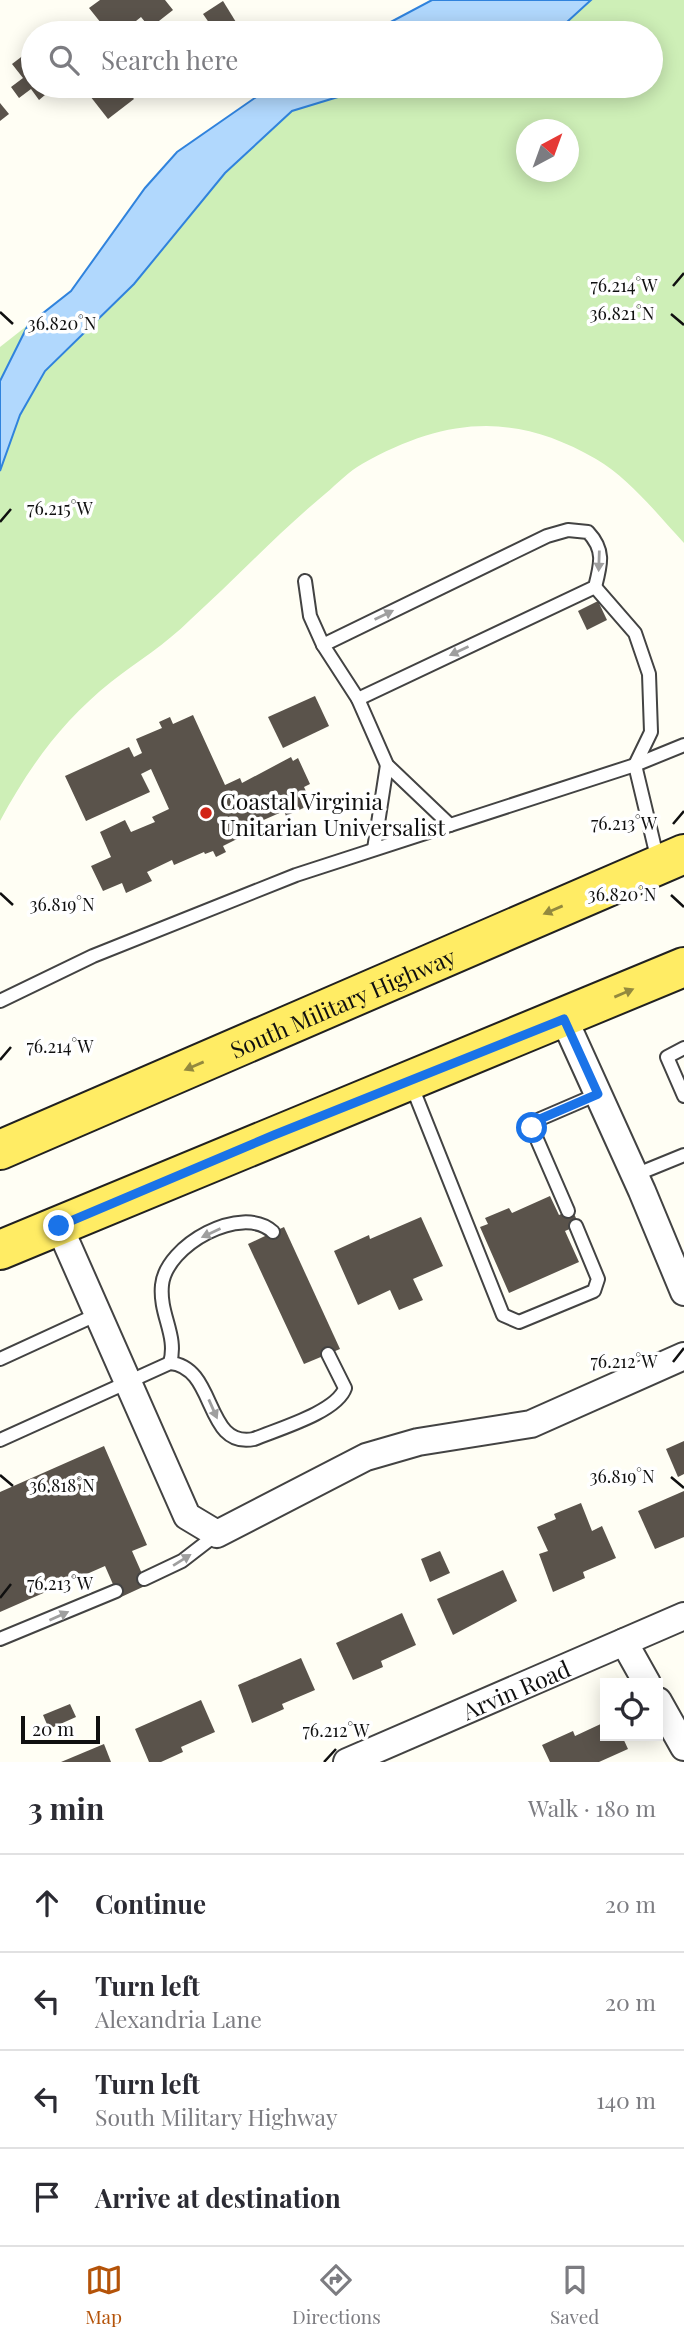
<!DOCTYPE html>
<html lang="en">
<head>
<meta charset="utf-8">
<style>
	body { margin:0; font-family:"Playfair Display",serif; background:#f2f2f3; color:#2b2b33 }
	.controls { position:absolute; right:21px; bottom:21px; display:grid; overflow:hidden; border-radius:0px; box-shadow:0 4px 18px #0003 }
	.controls button { width:63px; height:63px; display:grid; place-items:center; padding:0; border:0; border-bottom:2px solid #e1e1e2; background:#fff; color:#2b2b33; font:35px sans-serif }
	.compass { position:absolute; left:516px; top:119px; width:63px; height:63px; border-radius:50%; background:#fff; box-shadow:0 4px 18px #0003; rotate:41deg }
	.scale { position:absolute; left:21px; bottom:18px; width:79px; box-sizing:border-box; padding-left:7px; border:4px solid #101010; border-top:0; font-size:19px; line-height:24px; white-space:nowrap; color:#101010; -webkit-text-stroke:5px #fff; paint-order:stroke }
	.stop { position:absolute; width:21px; height:21px; margin:-16px; border:5px solid #1a73e8; border-radius:50%; background:#fff }
	.stop.end { background:#1a73e8; border-color:#fff; box-shadow:0 2px 7px #0008 }
	.list { margin:0; padding:0; list-style:none }
	h2 { display:flex; justify-content:space-between; align-items:center; height:91px; margin:0; padding:0 28px; font-size:30px }
	h2 small { font-size:23px; font-weight:400; color:#7c7c81 }
	.list li { display:grid; grid-template-columns:46px 1fr auto; gap:21px; align-items:center; box-sizing:border-box; height:98px; padding:0 28px; border-top:2px solid #e1e1e2 }
	.list b { display:block; font-size:26px; white-space:nowrap }
	.list p { margin:0; font-size:23px; white-space:nowrap; color:#7c7c81 }
	.list em { font-size:23px; font-style:normal; color:#7c7c81 }
	.icon { flex:none; width:38px; height:38px; fill:none; stroke:currentColor; stroke-width:2; stroke-linecap:round; stroke-linejoin:round }
	.map { position:relative; flex:none; width:684px; height:1762px; overflow:hidden }
	.search { position:absolute; background:#fff; box-shadow:0 4px 18px #0003; left:21px; right:21px; top:21px; height:77px; display:flex; align-items:center; gap:18px; box-sizing:border-box; padding:0 24px; border-radius:38px; color:#7c7c81; font-size:26px }
	.sheet { height:483px; background:#fff }
	nav { display:flex; justify-content:space-around; align-items:center; box-sizing:border-box; height:98px; border-top:2px solid #e1e1e2; background:#fff; font-size:19px; color:#7c7c81 }
	nav a { display:grid; justify-items:center; gap:4px }
	nav .on { color:#b45309 }
	.map>svg:first-child { display:block }
	.green { fill:#ceefb7; fill-rule:evenodd }
	.water { fill:#b1d8fd; stroke:#3083dd; stroke-width:2 }
	.building { fill:#5a534b }
	.lines { fill:none; stroke-linecap:round; stroke-linejoin:round }
	.lane-casing { stroke:#434343; stroke-width:16 }
	.street-casing { stroke:#434343; stroke-width:30 }
	.primary-casing { stroke:#212121; stroke-width:42 }
	.lane { stroke:#fff; stroke-width:12 }
	.street { stroke:#fff; stroke-width:26 }
	.primary { stroke:#ffec64; stroke-width:38 }
	.oneway { fill:#9f9f9f }
	.oneway2 { fill:#93893e }
	.route { stroke:#1a73e8; stroke-width:9 }
	.ticks { fill:none; stroke:#101010; stroke-width:2.5 }
	.poi-dot { fill:#d22416; stroke:#fff; stroke-width:2.5 }
	.labels { text-anchor:middle; dominant-baseline:central; stroke-width:7; stroke-linejoin:round; paint-order:stroke }
	.poi-label { font-size:23px; fill:#101010; stroke:#fff; text-anchor:start }
	.street-label { font-size:23px; fill:#101010; stroke:#fff }
	.ticks-label { font-size:18px; text-anchor:middle; fill:#101010; stroke:#fff; stroke-width:7; stroke-linejoin:round; paint-order:stroke }
</style>
</head>
<body>
<div class="map">
<svg width="684" height="1762" viewBox="0 0 684 1762">
	<rect width="100%" height="100%" fill="#fffef4"/>
	<g class="green">
		<path d="M591 0H684V543C658 515 630 479 596 459 514 411 444 418 362 464 349 471 337 484 325 494 278 533 235 579 190 620 166 644 138 661 111 682 62 721 29 767 0 821V471L20 415 45 371 134 284 225 173 292 111 374 86H651V33H555ZM526 130H568V172H526Z"/>
		<path d="M28 325 0 381V347Z"/>
	</g>
	<g class="water">
		<path d="M432 0H591L555 33H370Z"/>
		<path d="M272 86H374L292 111 225 173 134 284 45 371 20 415 0 471V381L28 325 71 291 145 188 177 152Z"/>
	</g>
	<g class="building">
		<path d="M100 0H165L173 10 150 28 141 17 121 33H109L89 8Z"/>
		<path d="M223 1 239 27 229 33H216L203 14Z"/>
		<path d="M33 48V86H67L55 95 51 90 39 100 31 89 19 98 11 87 23 78 12 64Z"/>
		<path d="M85 86H123L134 99 108 119 83 87Z"/>
		<path d="M0 103 9 114 0 121Z"/>
		<path d="M598 601 607 620 587 630 578 611Z"/>
		<path d="M315 696 329 726 283 748 268 717Z"/>
		<path d="M193 715 225 785 240 778 242 783 291 757 293 761 298 758 310 784 304 787 312 804 286 816 284 811 259 822 261 827 223 846 226 852 216 857 213 851 205 854 204 852 174 865 172 860 147 872 152 881 126 893 122 883 103 891 91 866 111 857 100 832 125 820 131 832 155 822 152 817 169 809 151 769 141 774 150 792 86 821 65 776 129 747 134 757 142 753 136 739 162 728 159 722 170 717 173 724Z"/>
		<path d="M550 1196 559 1215 572 1209 579 1225 565 1231 579 1262 509 1293 480 1227 488 1224 485 1218 509 1208 512 1213Z"/>
		<path d="M421 1217 443 1266 413 1279 423 1300 399 1310 390 1290 358 1305 334 1251 369 1235 370 1239Z"/>
		<path d="M284 1227 340 1349 304 1364 248 1244Z"/>
		<path d="M684 1441V1474L678 1477 666 1449Z"/>
		<path d="M104 1446 147 1545 132 1551 147 1585 119 1598 105 1566 0 1612V1492Z"/>
		<path d="M684 1491V1537L655 1549 638 1511Z"/>
		<path d="M581 1503 592 1531 602 1526 616 1558 583 1572 585 1578 553 1592 539 1554 548 1551 537 1527 556 1519 554 1514Z"/>
		<path d="M440 1551 450 1573 430 1582 421 1559Z"/>
		<path d="M503 1570 517 1601 453 1635 437 1599Z"/>
		<path d="M402 1613 416 1645 381 1661 383 1667 353 1680 336 1643Z"/>
		<path d="M301 1658 315 1690 282 1704 284 1709 252 1723 238 1685Z"/>
		<path d="M201 1700 215 1732 181 1747 183 1752 161 1762H149L135 1729Z"/>
		<path d="M70 1704 76 1717 49 1729 43 1715Z"/>
		<path d="M605 1722V1736H622L628 1749 599 1762H550L542 1745 573 1731 575 1736Z"/>
		<path d="M104 1744 111 1762H61Z"/>
	</g>
	<g class="lines">
		<g class="lane-casing">
			<g id="lane">
				<path d="M305 581 310 616 323 645 358 699 387 765 450 825"/>
				<path d="M595 587 635 633 649 674 651 732 635 765 658 861"/>
				<path d="M323 645 547 536 568 530 588 532C605 550 601 564 595 587L358 699"/>
				<path d="M374 849 387 765"/>
				<path d="M0 1001 93 956 296 875 635 765 684 745"/>
				<path d="M684 1048 667 1057 684 1096"/>
				<path d="M411 1084 503 1315 519 1322 594 1291 598 1279 576 1226"/>
				<path d="M635 1175 684 1155"/>
				<path d="M568 1211 532 1128 540 1119 598 1094"/>
				<path d="M0 1359 98 1314"/>
				<path d="M170 1363C178 1335 159 1315 162 1285 166 1245 242 1203 273 1232"/>
				<path d="M0 1440 170 1363C217 1367 204 1449 254 1439 278 1429 337 1412 345 1388L328 1354"/>
				<path d="M144 1579 182 1561 217 1534"/>
				<path d="M0 1639 116 1591"/>
			</g>
		</g>
		<g class="street-casing">
			<g id="street">
				<path d="M564 1019 642 1191 684 1292"/>
				<path d="M59 1226 187 1516 217 1534 366 1457 418 1442 531 1424 684 1356"/>
				<path d="M624 1642 647 1683"/>
				<path d="M658 1701 684 1747"/>
				<path id="s1" d="M347 1762 684 1616"/>
			</g>
		</g>
		<g class="primary-casing">
			<g id="primary">
				<path id="s2" d="M0 1150 684 854"/>
				<path d="M0 1250 684 967"/>
			</g>
		</g>
		<use href="#lane" class="lane"/>
		<use href="#street" class="street"/>
		<use href="#primary" class="primary"/>
	</g>
	<defs><path id="oneway-solid" d="M-6-.8H1V-3.2L6.5 0L1 3.2V.8H-6Z" transform="scale(1.75)"/></defs>
	<g class="oneway">
		<use href="#oneway-solid" transform="translate(599 561) rotate(92)"/>
		<use href="#oneway-solid" transform="translate(384 615) rotate(-26)"/>
		<use href="#oneway-solid" transform="translate(459 651) rotate(155)"/>
		<use href="#oneway-solid" transform="translate(211 1233) rotate(155)"/>
		<use href="#oneway-solid" transform="translate(213 1409) rotate(66)"/>
		<use href="#oneway-solid" transform="translate(182 1560) rotate(-32)"/>
		<use href="#oneway-solid" transform="translate(59 1616) rotate(-24)"/>
	</g>
	<g class="oneway2">
		<use href="#oneway-solid" transform="translate(553 910) rotate(157)"/>
		<use href="#oneway-solid" transform="translate(624 993) rotate(-23)"/>
		<use href="#oneway-solid" transform="translate(194 1066) rotate(157)"/>
	</g>
	<g class="lines">
		<path class="route" d="M59 1226 274 1135 564 1019 598 1094 540 1119 532 1128"/>
	</g>
	<path class="ticks" d="M673 286 684 273M0 312 13 324M671 314 684 325M0 522 11 509M673 824 684 811M0 893 13 905M671 895 684 907M0 1060 11 1047M673 1362 684 1348M0 1475 13 1486M671 1477 684 1488M0 1598 11 1584M324 1762 336 1749"/>
	<circle class="poi-dot" cx="206" cy="813" r="7"/>
	<g class="labels">
		<g class="poi-label">
			<text x="220" y="800">Coastal Virginia<tspan x="220" dy="26">Unitarian Universalist</tspan></text>
		</g>
		<g class="street-label">
			<text stroke="none"><textPath href="#s2" startOffset="373">South Military Highway</textPath></text>
			<text stroke="none"><textPath href="#s1" startOffset="184">Arvin Road</textPath></text>
		</g>
	</g>
	<g class="ticks-label">
		<text x="624" y="292">76.214°W</text>
		<text x="622" y="320">36.821°N</text>
		<text x="62" y="330">36.820°N</text>
		<text x="60" y="515">76.215°W</text>
		<text x="624" y="830">76.213°W</text>
		<text x="622" y="901">36.820°N</text>
		<text x="62" y="911">36.819°N</text>
		<text x="60" y="1053">76.214°W</text>
		<text x="624" y="1368">76.212°W</text>
		<text x="622" y="1483">36.819°N</text>
		<text x="62" y="1492">36.818°N</text>
		<text x="60" y="1590">76.213°W</text>
		<text x="336" y="1737">76.212°W</text>
	</g>
</svg>
<div class="controls">
<button><svg class="icon" aria-label="locate" viewBox="0 0 24 24"><circle cx="12" cy="12" r="6"/><path d="M12 2v4M12 18v4M2 12h4M18 12h4"/></svg></button>
</div>
<svg class="compass" viewBox="-18 -18 36 36"><path d="M0-13l5 13h-10z" fill="#e53935"/><path d="M0 13l5-13h-10z" fill="#7c7c81"/></svg>
<div class="scale">20 m</div>
<div class="stop" style="left:532px;top:1128px"></div>
<div class="stop end" style="left:59px;top:1226px"></div>
<div class="search"><svg class="icon" aria-label="search" viewBox="0 0 24 24"><circle cx="10" cy="10" r="6"/><path d="M15 15l6 6"/></svg>Search here</div>
</div>
<section class="sheet">
<h2>3 min<small>Walk · 180 m</small></h2>
<ul class="list">
<li><svg class="icon" aria-label="ahead" viewBox="0 0 24 24"><path d="M12 20V5M6 11l6-6 6 6"/></svg><div><b>Continue</b></div><em>20 m</em></li>
<li><svg class="icon" aria-label="left" viewBox="0 0 24 24"><path d="M17 20v-9H6M10 6l-5 5 5 5"/></svg><div><b>Turn left</b><p>Alexandria Lane</p></div><em>20 m</em></li>
<li><svg class="icon" aria-label="left" viewBox="0 0 24 24"><path d="M17 20v-9H6M10 6l-5 5 5 5"/></svg><div><b>Turn left</b><p>South Military Highway</p></div><em>140 m</em></li>
<li><svg class="icon" aria-label="arrive" viewBox="0 0 24 24"><path d="M6 21V4h12l-3 4 3 4H6"/></svg><div><b>Arrive at destination</b></div></li>
</ul>
</section>
<nav>
<a class="on"><svg class="icon" aria-label="map" viewBox="0 0 24 24"><path d="M3 6l6-2 6 2 6-2v14l-6 2-6-2-6 2zM9 4v14M15 6v14"/></svg>Map</a>
<a><svg class="icon" aria-label="directions" viewBox="0 0 24 24"><path d="M12 3l9 9-9 9-9-9zM9 14v-3h6M13 9l2 2-2 2"/></svg>Directions</a>
<a><svg class="icon" aria-label="saved" viewBox="0 0 24 24"><path d="M7 4h10v16l-5-4-5 4z"/></svg>Saved</a>
</nav>
</body>
</html>
